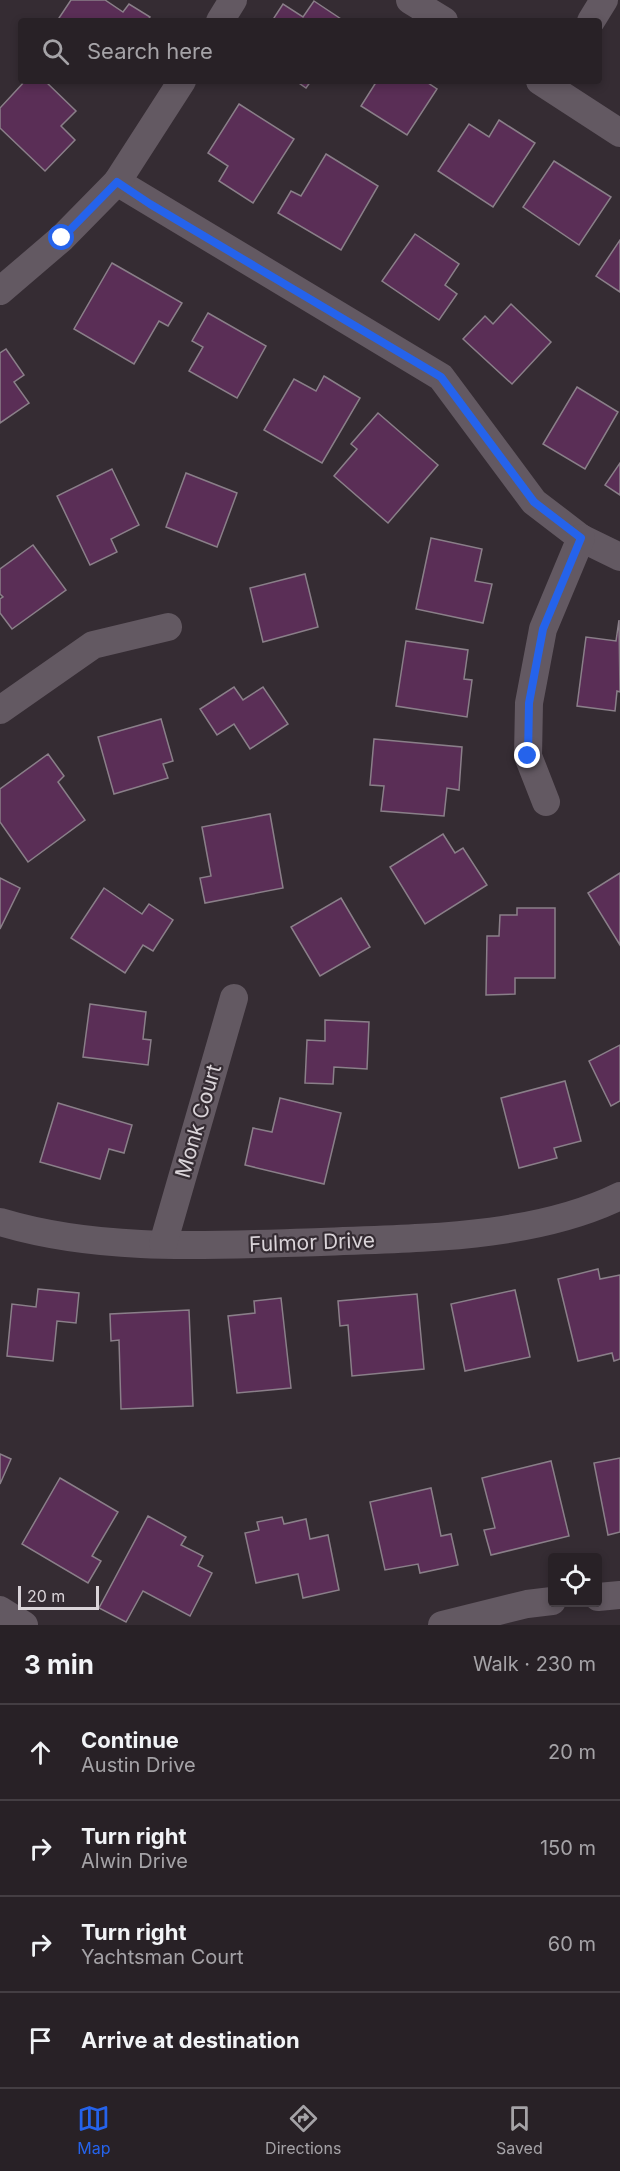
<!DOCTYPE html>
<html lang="en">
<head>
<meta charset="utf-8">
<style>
	body { margin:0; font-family:Inter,sans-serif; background:#30292e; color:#f1f3f6 }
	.controls { position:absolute; right:18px; bottom:18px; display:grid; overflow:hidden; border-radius:6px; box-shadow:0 3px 9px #0003 }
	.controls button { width:54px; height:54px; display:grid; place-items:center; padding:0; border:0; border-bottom:2px solid #443e43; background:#282126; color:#f1f3f6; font:30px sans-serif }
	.scale { position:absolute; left:18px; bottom:15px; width:81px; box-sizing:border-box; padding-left:6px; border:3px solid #dad4d9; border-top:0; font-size:16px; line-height:21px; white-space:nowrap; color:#dad4d9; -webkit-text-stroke:4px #352c33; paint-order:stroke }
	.stop { position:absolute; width:18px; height:18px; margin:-14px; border:4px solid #2563eb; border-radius:50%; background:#fff }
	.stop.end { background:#2563eb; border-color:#fff; box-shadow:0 2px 6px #0008 }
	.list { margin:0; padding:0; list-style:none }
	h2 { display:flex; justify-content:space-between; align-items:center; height:78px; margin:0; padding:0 24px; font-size:26px }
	h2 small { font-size:20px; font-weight:400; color:#a5a3a7 }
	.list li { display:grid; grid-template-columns:39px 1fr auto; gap:18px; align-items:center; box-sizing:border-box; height:96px; padding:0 24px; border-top:2px solid #443e43 }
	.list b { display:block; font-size:22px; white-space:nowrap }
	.list p { margin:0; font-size:20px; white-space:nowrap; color:#a5a3a7 }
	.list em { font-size:20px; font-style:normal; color:#a5a3a7 }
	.icon { flex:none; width:33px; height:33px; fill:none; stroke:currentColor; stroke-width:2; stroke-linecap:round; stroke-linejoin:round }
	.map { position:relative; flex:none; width:620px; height:1625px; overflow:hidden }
	.search { position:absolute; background:#282126; box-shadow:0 3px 9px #0003; left:18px; right:18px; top:18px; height:66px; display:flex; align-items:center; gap:15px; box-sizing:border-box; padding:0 21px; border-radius:6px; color:#a5a3a7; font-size:22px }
	.sheet { height:462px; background:#282126 }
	nav { display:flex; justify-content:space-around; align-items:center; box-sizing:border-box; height:84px; border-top:2px solid #443e43; background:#282126; font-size:16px; color:#a5a3a7 }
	nav a { display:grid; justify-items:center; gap:3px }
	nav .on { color:#2563eb }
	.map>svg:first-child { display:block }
	.building { fill:#5a2e56; stroke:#8a7f89; stroke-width:1.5 }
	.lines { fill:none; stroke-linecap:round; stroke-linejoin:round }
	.minor { stroke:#635962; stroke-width:28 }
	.route { stroke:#2563eb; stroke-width:8 }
	.labels { text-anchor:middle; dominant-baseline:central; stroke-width:4.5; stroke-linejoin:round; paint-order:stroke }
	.street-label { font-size:21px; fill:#dad4d9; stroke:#352c33 }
</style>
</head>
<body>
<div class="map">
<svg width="620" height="1625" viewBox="0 0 620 1625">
	<rect width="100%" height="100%" fill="#352c33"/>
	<g class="building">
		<path d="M71 0H105L123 12 129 4 150 17 147 21H57Z"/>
		<path d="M314 1 344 21H272L283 4 303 17Z"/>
		<path d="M25 81H45L76 111 61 126 75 140 45 171 0 128V108Z"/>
		<path d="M296 81H311L306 88Z"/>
		<path d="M370 81H425L437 89 407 135 361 106 375 84Z"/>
		<path d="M239 104 294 139 253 203 219 181 228 166 208 153Z"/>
		<path d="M499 120 535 143 493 207 438 171 469 124 489 137Z"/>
		<path d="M326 154 378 186 341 250 278 213 291 191 301 196Z"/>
		<path d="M554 161 611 197 579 245 523 207Z"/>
		<path d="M415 234 459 264 445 285 457 294 439 320 382 281Z"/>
		<path d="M620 240V292L596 276Z"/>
		<path d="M112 263 182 303 168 326 159 321 134 364 74 329Z"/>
		<path d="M511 304 551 342 512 384 463 339 485 316 493 324Z"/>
		<path d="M208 313 266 346 237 398 189 371 203 347 192 341Z"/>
		<path d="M6 349 24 375 14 382 29 403 0 423V353Z"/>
		<path d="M324 376 360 398 322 463 264 430 294 379 316 391Z"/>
		<path d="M577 387 618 412 585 469 543 444Z"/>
		<path d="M378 413 438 465 388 523 334 476 357 449 351 444Z"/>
		<path d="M620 463V495L605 485Z"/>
		<path d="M112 469 139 525 111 539 117 552 90 565 57 496Z"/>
		<path d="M186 473 237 493 217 547 166 527Z"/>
		<path d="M431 538 482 549 475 581 492 584 483 623 416 609Z"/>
		<path d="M33 545 66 590 12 629 0 613V599L3 597 0 594V569Z"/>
		<path d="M305 574 318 627 263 642 250 588Z"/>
		<path d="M619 620 620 692 617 691 615 711 577 706 586 637 616 641Z"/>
		<path d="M406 641 468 650 464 679 472 680 467 717 396 706Z"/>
		<path d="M234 687 243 700 263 687 288 724 250 749 234 724 217 735 200 709Z"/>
		<path d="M161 719 173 761 163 764 168 778 114 794 98 737Z"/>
		<path d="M374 739 462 747 459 790 447 788 444 816 381 811 384 786 370 785Z"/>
		<path d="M48 754 64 776 58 782 85 820 28 862 0 822V789Z"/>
		<path d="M270 814 283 888 205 903 200 878 211 876 202 827Z"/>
		<path d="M443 834 455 853 463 848 487 885 425 924 390 867Z"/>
		<path d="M620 873V945L588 893Z"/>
		<path d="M0 878 20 888 0 929Z"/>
		<path d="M104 888 142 914 149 904 173 920 153 951 143 945 125 973 71 938Z"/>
		<path d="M341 898 370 947 320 976 291 927Z"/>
		<path d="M517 908H555V978H515V994L486 995 487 936H499L500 915H517Z"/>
		<path d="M90 1004 146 1012 143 1039 151 1040 148 1065 83 1057Z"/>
		<path d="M325 1020 369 1022 367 1069 334 1067 333 1084 305 1083 307 1040 325 1041Z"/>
		<path d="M620 1045V1101L611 1106 589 1061Z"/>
		<path d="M565 1081 581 1141 554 1148 557 1158 519 1168 501 1098Z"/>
		<path d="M280 1098 341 1113 324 1184 245 1165 253 1128 272 1132Z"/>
		<path d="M58 1103 132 1125 124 1153 109 1149 100 1179 40 1162Z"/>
		<path d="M598 1269 600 1279 620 1275V1359L614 1361 612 1353 578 1361 558 1279Z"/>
		<path d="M38 1289 79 1293 76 1323 57 1321 53 1361 7 1356 12 1304 36 1307Z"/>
		<path d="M515 1290 530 1357 465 1371 451 1304Z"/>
		<path d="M417 1294 424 1369 352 1376 348 1325 340 1326 338 1301Z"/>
		<path d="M281 1298 291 1388 237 1393 228 1316 255 1313 254 1301Z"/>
		<path d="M189 1310 193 1406 121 1409 119 1340 111 1341 110 1314Z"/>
		<path d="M0 1454 11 1459 0 1484Z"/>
		<path d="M620 1458V1532L608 1535 594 1463Z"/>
		<path d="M551 1461 569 1536 491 1555 484 1530 495 1528 482 1478Z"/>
		<path d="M60 1478 118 1512 92 1556 101 1561 88 1583 22 1544Z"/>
		<path d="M431 1488 441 1536 451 1534 458 1565 420 1573 418 1564 385 1570 370 1502Z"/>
		<path d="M148 1516 186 1537 181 1545 203 1556 198 1566 212 1573 190 1616 143 1591 126 1622 99 1608Z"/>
		<path d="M282 1517 284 1524 306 1519 310 1539 328 1535 339 1590 303 1598 298 1574 256 1583 245 1533 259 1530 257 1522Z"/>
	</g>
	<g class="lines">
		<g class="minor">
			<path d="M410 0 444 21"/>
			<path d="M220 21 233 0"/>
			<path d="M591 21 604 0"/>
			<path d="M540 81 620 133"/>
			<path d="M117 182 441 377 534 502 581 538 620 557"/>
			<path d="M0 291 62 238 117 182 182 81"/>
			<path d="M0 710 93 645 168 627"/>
			<path d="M546 802 528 756 529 703 543 629 581 538"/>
			<path d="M0 1222C103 1253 214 1245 321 1242 417 1238 532 1239 620 1196"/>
			<path d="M163 1244 234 998"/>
			<path d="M598 1597 620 1595"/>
			<path d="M0 1610 24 1625"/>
			<path d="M442 1625 527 1604 552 1601"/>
		</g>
	</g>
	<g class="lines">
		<path class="route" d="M62 238 117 182 150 204 441 377 534 502 581 538 543 629 529 703 528 756"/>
	</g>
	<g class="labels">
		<g class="street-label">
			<text transform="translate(198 1121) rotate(-74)">Monk Court</text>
			<text transform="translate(312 1242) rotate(-2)">Fulmor Drive</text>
		</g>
	</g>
</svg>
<div class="controls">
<button><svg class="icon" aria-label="locate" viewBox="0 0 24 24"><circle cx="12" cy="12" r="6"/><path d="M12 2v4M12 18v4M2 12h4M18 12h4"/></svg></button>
</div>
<div class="scale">20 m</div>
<div class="stop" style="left:62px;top:238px"></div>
<div class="stop end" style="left:528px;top:756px"></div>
<div class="search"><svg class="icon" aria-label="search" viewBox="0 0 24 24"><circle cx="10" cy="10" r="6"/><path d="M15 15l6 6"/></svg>Search here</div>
</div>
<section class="sheet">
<h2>3 min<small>Walk · 230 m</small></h2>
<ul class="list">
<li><svg class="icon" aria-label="ahead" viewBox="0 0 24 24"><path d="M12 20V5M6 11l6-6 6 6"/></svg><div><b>Continue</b><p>Austin Drive</p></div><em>20 m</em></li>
<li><svg class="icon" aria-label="right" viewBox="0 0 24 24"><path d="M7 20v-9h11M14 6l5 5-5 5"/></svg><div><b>Turn right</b><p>Alwin Drive</p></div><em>150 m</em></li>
<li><svg class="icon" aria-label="right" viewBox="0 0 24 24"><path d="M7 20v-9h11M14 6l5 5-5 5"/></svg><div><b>Turn right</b><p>Yachtsman Court</p></div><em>60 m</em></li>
<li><svg class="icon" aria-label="arrive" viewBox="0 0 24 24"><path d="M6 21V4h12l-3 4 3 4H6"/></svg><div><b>Arrive at destination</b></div></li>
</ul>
</section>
<nav>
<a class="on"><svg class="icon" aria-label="map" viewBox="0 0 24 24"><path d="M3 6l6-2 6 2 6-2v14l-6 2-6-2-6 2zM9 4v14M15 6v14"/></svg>Map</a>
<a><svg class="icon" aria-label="directions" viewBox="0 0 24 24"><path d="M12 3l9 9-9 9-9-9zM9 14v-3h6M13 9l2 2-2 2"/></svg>Directions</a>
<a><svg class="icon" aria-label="saved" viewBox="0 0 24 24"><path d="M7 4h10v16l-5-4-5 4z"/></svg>Saved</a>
</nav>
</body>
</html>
